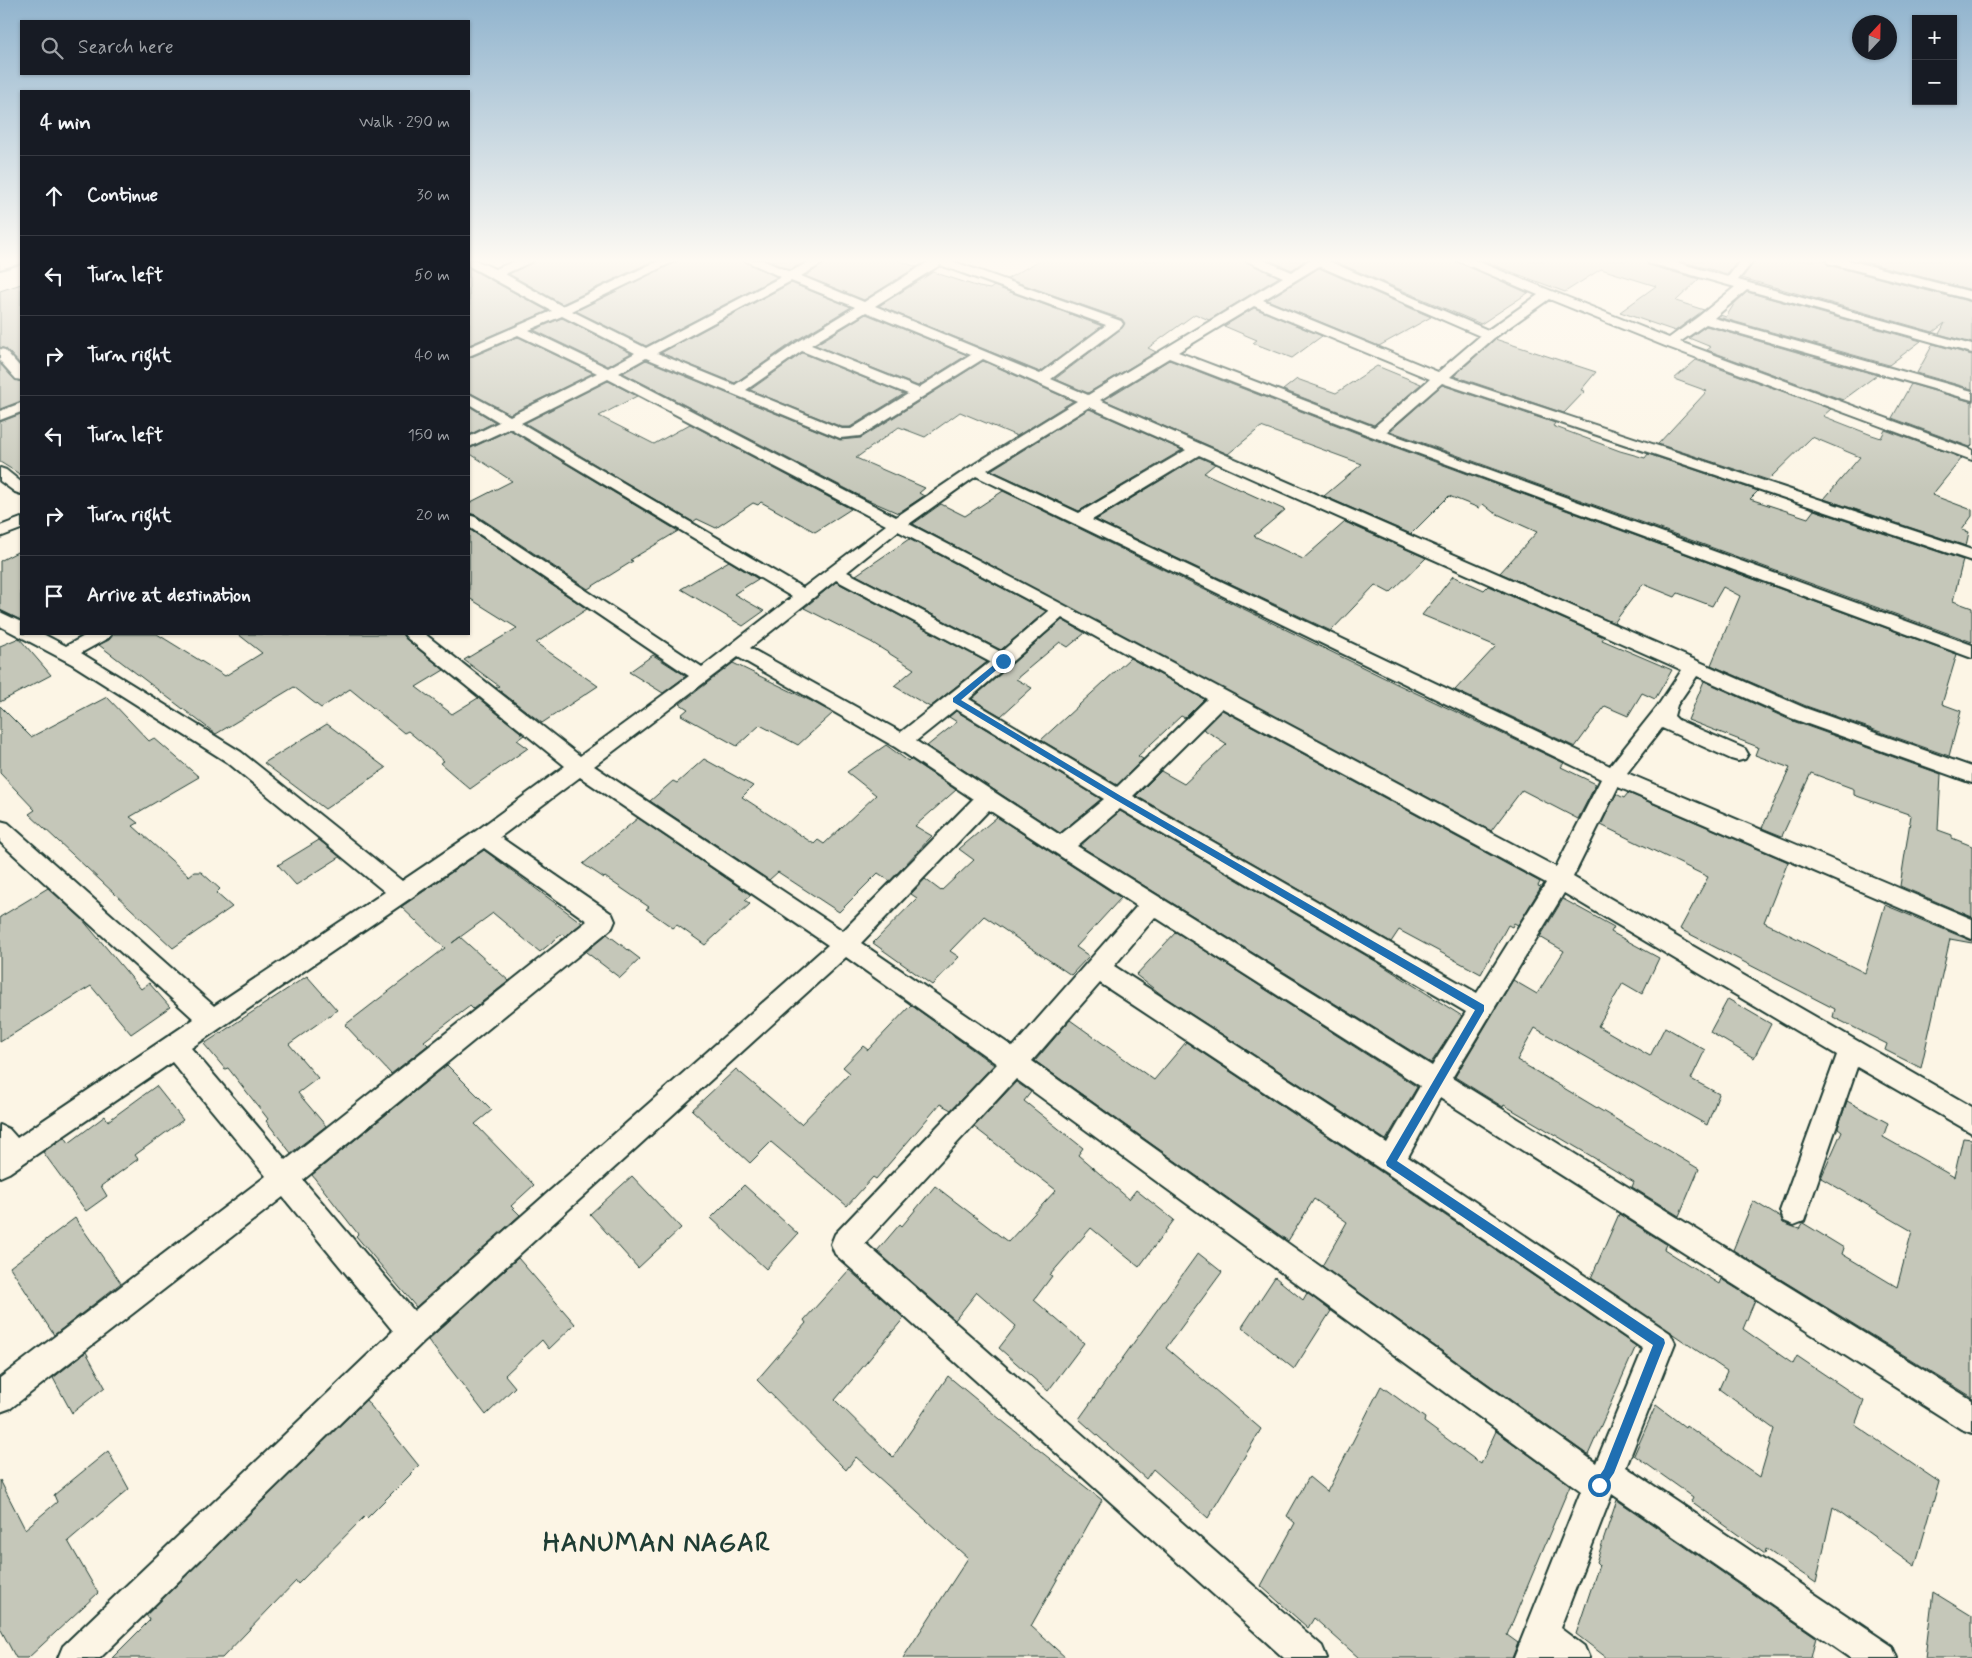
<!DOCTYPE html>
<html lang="en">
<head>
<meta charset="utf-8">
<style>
	body { margin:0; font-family:Mynerve,sans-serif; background:#20242c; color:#f1f3f6 }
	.controls { position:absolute; right:15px; top:15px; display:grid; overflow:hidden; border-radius:0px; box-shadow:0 1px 4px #0004 }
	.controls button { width:45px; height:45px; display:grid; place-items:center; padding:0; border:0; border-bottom:1px solid #363941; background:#171b24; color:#f1f3f6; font:25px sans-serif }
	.compass { position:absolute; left:1852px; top:15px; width:45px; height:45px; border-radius:50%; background:#171b24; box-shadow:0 1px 4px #0004; rotate:22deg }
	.stop { position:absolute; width:15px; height:15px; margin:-11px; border:4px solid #1f6fb2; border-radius:50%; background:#fff }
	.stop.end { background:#1f6fb2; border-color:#fff; box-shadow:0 1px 5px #0008 }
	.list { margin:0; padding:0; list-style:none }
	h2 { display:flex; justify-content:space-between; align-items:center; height:65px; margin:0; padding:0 20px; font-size:21px }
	h2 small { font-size:16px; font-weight:400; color:#9ea1a6 }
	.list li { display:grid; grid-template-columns:32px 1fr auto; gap:15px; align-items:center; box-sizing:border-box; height:80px; padding:0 20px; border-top:1px solid #363941 }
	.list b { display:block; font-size:19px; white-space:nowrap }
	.list em { font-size:16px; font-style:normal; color:#9ea1a6 }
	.icon { flex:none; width:28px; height:28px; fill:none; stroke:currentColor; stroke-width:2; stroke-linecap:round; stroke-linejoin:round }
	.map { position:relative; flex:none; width:1972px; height:1658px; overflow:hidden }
	.search { position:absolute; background:#171b24; box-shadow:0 1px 4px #0004; left:20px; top:20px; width:450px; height:55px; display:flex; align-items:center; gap:12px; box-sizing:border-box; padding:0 18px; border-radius:0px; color:#9ea1a6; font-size:19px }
	.panel { position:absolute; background:#171b24; box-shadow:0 1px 4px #0004; left:20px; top:90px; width:450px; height:545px; border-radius:0px }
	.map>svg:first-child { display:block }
	.building { fill:#c5c7b9; stroke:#1f3d34 }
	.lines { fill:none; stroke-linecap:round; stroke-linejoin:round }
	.minor-casing { stroke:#1f3d34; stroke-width:4 }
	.minor { fill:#fcf5e5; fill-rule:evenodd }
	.route { fill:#1f6fb2 }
	.labels { text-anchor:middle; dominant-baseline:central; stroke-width:5; stroke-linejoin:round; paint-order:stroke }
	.near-district-label { font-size:26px; font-weight:bold; letter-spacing:1px; fill:#1f3d34; stroke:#fcf5e5 }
</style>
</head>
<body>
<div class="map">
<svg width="1972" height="1658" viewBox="0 0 1972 1658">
	<rect width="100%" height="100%" fill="#fcf5e5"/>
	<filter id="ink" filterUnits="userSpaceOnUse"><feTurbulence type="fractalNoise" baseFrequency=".02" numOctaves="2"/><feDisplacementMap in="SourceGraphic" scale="10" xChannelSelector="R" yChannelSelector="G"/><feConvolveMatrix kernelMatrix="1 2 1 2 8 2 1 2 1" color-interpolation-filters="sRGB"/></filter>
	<g filter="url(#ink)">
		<g class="building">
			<path d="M537 260H655L562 304 509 274Z"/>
			<path d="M679 260H742L777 277 646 346 576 311Z"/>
			<path d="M767 260H808L790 270Z"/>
			<path d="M830 260H898L917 267 864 300 805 276Z"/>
			<path d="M1040 260H1243L1279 277 1209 320 1195 314 1148 348 1156 352 1088 393 1055 379 1122 328 1125 323 1122 319 1007 279Z"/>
			<path d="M1269 260H1305L1292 270Z"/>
			<path d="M1331 260H1454L1528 293 1481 324Z"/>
			<path d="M1480 260H1645L1648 265 1699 279 1676 301 1704 310 1675 331 1620 312 1656 286 1601 269 1565 292Z"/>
			<path d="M1676 260H1738L1728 274Z"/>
			<path d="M1756 260H1824L1828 265 1972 302V343L1939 334 1945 323 1933 332 1742 278Z"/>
			<path d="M1857 260H1972V290Z"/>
			<path d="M469 268 548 311 469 345Z"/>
			<path d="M1319 268 1431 317 1379 346 1267 300Z"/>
			<path d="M933 272 979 287 990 289 994 286 1102 326 1040 372 879 306Z"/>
			<path d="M791 283 851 307 795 341 735 383 661 353Z"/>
			<path d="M21 284V365L6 349 0 347V291Z"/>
			<path d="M1747 292 1921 341 1889 365 1718 317 1720 315 1726 317 1734 304Z"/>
			<path d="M1254 308 1322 336 1292 358 1253 343 1257 340 1224 326Z"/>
			<path d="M866 314 967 355 918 386 815 345Z"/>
			<path d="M562 318 631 353 608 366 534 330Z"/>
			<path d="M1706 326 1877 375 1843 400 1707 350 1711 347 1689 338Z"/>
			<path d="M518 337 593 373 510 414 469 392V358Z"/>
			<path d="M1495 339 1596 372 1581 390 1585 391 1564 413 1454 376Z"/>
			<path d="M1933 344 1972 355V389L1917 373Z"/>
			<path d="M802 353 904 394 850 427H842L750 390Z"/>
			<path d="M646 360 840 440 861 438 983 361 1073 401 1017 436 960 412 925 437 899 427 856 458 925 488 919 493 924 496 898 513 866 499 623 373Z"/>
			<path d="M1169 360 1370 438 1957 654 1942 704 1961 711 1949 756 1806 706 1711 665 1740 596 1723 587 1712 606 1678 593 1675 597 1643 584 1614 623 1500 573 1537 532 1493 512 1483 504 1479 508 1449 496 1411 534 1324 496 1362 464 1261 427 1228 454 1104 400Z"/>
			<path d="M1696 360 1831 409 1823 416 1869 434 1881 438 1885 430 1962 458 1932 495 1972 510V516L1962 530 1969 532 1966 546 1824 499 1860 457 1812 437 1768 480 1658 444 1707 391 1674 379Z"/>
			<path d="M0 364 15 380 21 382V401L0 409Z"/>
			<path d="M1377 366 1421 384 1374 425 1283 390 1297 379 1336 393Z"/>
			<path d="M608 381 637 396 599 416 654 444 690 424 851 509 815 532 761 502 758 505 753 503 716 528 697 519 693 522 525 423Z"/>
			<path d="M1911 384 1972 402V445L1970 447 1892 418Z"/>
			<path d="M1442 385 1555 423 1553 426 1620 451 1645 458 1648 454 1758 491 1750 499 1808 518 1814 510 1963 560 1953 601 1972 608V642L1390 431Z"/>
			<path d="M469 406 495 422 469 435Z"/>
			<path d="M1089 409 1182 450 1079 511 991 470Z"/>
			<path d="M21 414V475L0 462V422Z"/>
			<path d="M510 430 678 531 630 560 633 561 588 589 476 515 469 513V503L512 481 469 453V449Z"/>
			<path d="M1199 457 1215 464 1204 473 1285 510 1254 536 1303 559 1345 522 1426 558 1390 593 1375 585 1331 631 1096 520Z"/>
			<path d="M1003 491 1399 685 1564 763 1561 767 1596 784 1578 819 1522 790 1491 831 913 524 941 504 965 516Z"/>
			<path d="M469 529 587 609 536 643 598 686 542 723 496 688 499 686 464 660 517 628 469 598Z"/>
			<path d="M909 539 1046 611 1001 650 856 575Z"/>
			<path d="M21 550V620L0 610V561Z"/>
			<path d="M729 561 758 579 734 594 764 611 743 626 681 589Z"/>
			<path d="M1453 576 1484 590 1488 586 1604 637 1602 640 1672 670 1655 699 1642 693 1628 716 1605 706 1575 747 1455 690 1496 646 1422 615Z"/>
			<path d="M836 582 987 662 930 707 894 686 914 669 871 642 804 608Z"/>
			<path d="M1062 620 1085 633 1068 647 1060 642 1016 679 1032 688 1001 716 972 699Z"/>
			<path d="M114 634H157L225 676 262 653 238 634H402L406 639 444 670 416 687 452 714 478 698 524 735 517 740 528 748 470 789 440 763 444 761 408 731 404 733 350 689 321 708 294 687 216 734 99 645 109 640Z"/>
			<path d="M19 638 51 675 0 702V646Z"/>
			<path d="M653 655 686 676 663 693 629 672Z"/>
			<path d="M1130 658 1204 699 1185 718 1181 716 1138 756 1143 759 1117 785 1041 740Z"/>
			<path d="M733 663 811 701 833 713 798 745 760 725 737 746 681 715 688 709 680 704Z"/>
			<path d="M1704 681 1790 720 1941 774 1938 830 1952 835V838L1972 846V917L1900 886 1911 815 1854 795V789L1811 773 1782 836 1762 828 1790 768 1755 755 1758 747 1688 720Z"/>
			<path d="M107 697 149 741 154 738 199 777 130 817 138 823 133 826 189 876 194 872H201L220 889 216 893 232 907 173 948 29 814 35 810 0 773V706L31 737Z"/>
			<path d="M1222 710 1540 882 1538 886 1541 887 1518 925 1514 923 1512 927 1508 925 1481 974 1399 930 1391 942 1136 796 1161 771 1184 784 1227 744 1203 729Z"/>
			<path d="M956 711 1101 799 1060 833 927 746 957 722 949 717Z"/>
			<path d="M327 724 386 768 325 809 264 763Z"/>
			<path d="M886 745 908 761 910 759 956 790 915 826 932 836 890 881 878 873 839 912 778 872 769 880 650 801 673 781 677 783 704 759 753 786 742 797 814 844 818 840 824 844 876 795 847 772Z"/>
			<path d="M1628 793 1788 862 1764 922 1865 973 1885 905 1972 941V943L1950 939 1921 1068 1885 1050 1887 1044 1833 1017 1835 1009 1680 929 1708 877 1601 825 1616 794 1624 798Z"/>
			<path d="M1120 811 1377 962 1462 1016 1431 1063 1080 846Z"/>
			<path d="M997 817 1121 898 1076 947 1089 956 1071 975 984 916 950 951 959 957 932 985 873 943 917 898 911 894 925 879 941 891 974 860 959 849Z"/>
			<path d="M638 818 751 895 745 900 750 904 705 945 677 925 673 928 646 909 649 907 605 877 604 878 583 864Z"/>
			<path d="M319 840 340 857 296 885 278 865Z"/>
			<path d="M484 850 582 923 565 936 562 934 540 952 493 913 452 943 460 937 509 981 473 1009 470 1006 424 1041 428 1045 391 1074 345 1025 445 948 401 907Z"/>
			<path d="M48 888 82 919 141 989 149 983 170 1007 131 1034 91 986 0 1042V917Z"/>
			<path d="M1563 899 1614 927 1611 932 1659 958 1642 994 1623 983 1598 1026 1650 1056 1665 1027 1705 1050 1691 1079 1719 1094 1707 1125 1535 1028 1517 1060 1699 1169 1679 1216 1632 1187 1634 1182 1586 1153 1504 1105 1503 1107 1455 1077 1513 980 1537 994 1564 951 1540 937Z"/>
			<path d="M1176 932 1417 1087 1386 1140 1166 998 1136 975Z"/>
			<path d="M607 934 640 959 620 978 586 952Z"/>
			<path d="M307 976 337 1010 289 1044 318 1078 298 1093 326 1126 291 1153 266 1121 268 1119 228 1068 225 1069 204 1044Z"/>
			<path d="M1728 999 1771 1024 1754 1058 1710 1032Z"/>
			<path d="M911 1005 994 1065 951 1110 940 1104 876 1179 873 1177 847 1206 771 1142 750 1163 692 1110 736 1069 801 1124 850 1073 843 1067 863 1046 868 1050Z"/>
			<path d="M1070 1020 1154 1080 1186 1042 1411 1192 1636 1346 1588 1455 1322 1266 1347 1222 1314 1199 1288 1241 1035 1061Z"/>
			<path d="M447 1065 492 1110 475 1124 534 1185 511 1206 520 1215 416 1307 356 1236 358 1234 312 1175Z"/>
			<path d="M1016 1082 1031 1092 1024 1101 1083 1148 1078 1155 1129 1199 1136 1190 1174 1220 1139 1267 1091 1228 1050 1275 1052 1276 1034 1300 1084 1343 1048 1391 999 1348 1016 1326 977 1292 955 1320 877 1251 900 1224 902 1226 935 1186 1008 1242 1056 1190 974 1127Z"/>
			<path d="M156 1086 183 1120 135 1155 138 1159 101 1186 107 1196 86 1211 43 1152 65 1137 69 1143 105 1116 108 1121Z"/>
			<path d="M1847 1101 1888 1123 1883 1137 1954 1177 1963 1138 1972 1139V1397L1733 1250 1753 1201 1781 1218 1783 1223 1799 1229 1803 1223 1844 1248 1842 1254 1897 1287 1912 1231 1821 1178 1842 1131 1838 1128Z"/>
			<path d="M632 1176 681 1228 638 1268 590 1214Z"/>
			<path d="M744 1185 798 1234 766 1269 711 1218Z"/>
			<path d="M1619 1214 1666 1244 1664 1249 1719 1284 1721 1279 1755 1300 1743 1329 1793 1364 1797 1356 1864 1401 1855 1425 1939 1482 1915 1566 1833 1507 1816 1583 1766 1549 1765 1554 1691 1501 1693 1497 1634 1455 1656 1405 1685 1427 1686 1425 1760 1477 1774 1429 1719 1389 1727 1371 1591 1278Z"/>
			<path d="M75 1218 121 1283 54 1335 10 1267Z"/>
			<path d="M1198 1253 1222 1272 1166 1348 1261 1429 1208 1518 1153 1469 1146 1479 1079 1419Z"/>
			<path d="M518 1258 575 1324 549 1349 542 1340 505 1375 515 1387 486 1415 428 1340Z"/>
			<path d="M849 1270 904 1318 835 1400 893 1457 948 1376 1006 1424 1102 1500 1031 1626 1066 1658H903L968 1558 856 1457 846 1470 757 1380 806 1323 804 1320Z"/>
			<path d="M1275 1277 1303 1300 1307 1293 1331 1311 1294 1369 1242 1327Z"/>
			<path d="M86 1352 105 1387 72 1413 53 1378Z"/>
			<path d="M1381 1386 1425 1418 1424 1422 1481 1464 1496 1431 1570 1485 1507 1635 1518 1643 1512 1658H1359L1314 1618 1308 1628 1261 1586 1295 1523 1287 1516 1309 1477 1327 1492Z"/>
			<path d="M366 1400 419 1466 367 1518 365 1516 298 1584 296 1581 222 1658H112L150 1620 146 1615Z"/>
			<path d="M108 1451 129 1489 68 1541 98 1593 28 1658H16L0 1628V1480L25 1529 57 1502 54 1495Z"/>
			<path d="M1617 1500 1816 1637 1811 1658H1607L1576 1634 1599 1565 1596 1562Z"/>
			<path d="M1933 1592 1972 1616V1658H1925Z"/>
		</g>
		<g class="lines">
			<g class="minor-casing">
				<g id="minor">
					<path d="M21 260 20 263 0 269V261Z"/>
					<path d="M469 260H475L495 269 518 260H535L505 274 562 306 660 260H677L572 311 646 348 781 277 744 260H762L790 272 812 260H828L801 276 864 302 931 260H949L1121 321 1123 324 1121 327 1051 379 1088 395 1283 277 1245 260H1263L1292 272 1309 260H1326L1488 330 1538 295 1456 260H1474L1669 338 1699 316 1735 287 1649 263 1647 260H1668L1728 277 1741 260H1754L1738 280 1972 345V353L1747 290 1714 318 1972 391V400L1706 324 1680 342 1972 450V460L1665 346 1549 299 1494 338 1450 377 1972 550V561L1442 383 1386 432 1972 645V658L1371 436 1169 358 1100 400 1805 708 1972 767V783L1791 718 1697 676 1677 705 1674 716 1678 720 1745 749 1748 754 1745 759 1738 761 1731 759 1662 728 1627 773 1972 919V939L1618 787 1573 877 1972 1107V1133L1857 1067 1804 1221 1794 1225 1784 1221 1780 1211 1837 1055 1564 893 1452 1078 1972 1400V1433L1961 1429 1440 1098 1408 1157 1670 1333 1675 1343 1626 1467 1892 1646 1897 1658H1850L1612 1494 1560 1628 1584 1646 1589 1658H1514L1581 1491 1016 1079 865 1243 1322 1646 1327 1658H1284L835 1254 831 1244 835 1234 997 1064 846 957 423 1342 100 1658H58L63 1646 393 1331 283 1197 11 1408 0 1412V1378L266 1176 172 1062 9 1173 0 1177V1125L9 1129 17 1138 194 1019 0 842V821L8 823 214 1006 385 892 227 762 72 664 0 626V612L21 622V634H43L66 646 88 634H111L108 638 81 653 241 752 402 881 476 831 565 766 407 638 404 634H425L580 756 689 676 469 527V515L475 517 702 667 792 597 510 428 469 447V437L499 422 469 404V394L510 416 597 373 518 335 469 356V347L552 311 469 266ZM940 265 1106 325 1040 374 875 306ZM1319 266 1480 336 1438 372 1263 300ZM791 281 855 307 796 343 735 385 657 353ZM1254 306 1430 379 1374 427 1178 352ZM866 312 971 355 918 388 811 345ZM562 316 635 353 608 368 529 330ZM802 351 908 394 851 429H842L746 390ZM646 358 840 438 860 436 983 359 1077 401 970 467 896 517 619 373ZM608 379 886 525 803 588 521 423ZM1089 407 1186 450 1079 513 987 470ZM1199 455 1682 670 1657 707 1610 766 1092 520ZM976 476 1601 779 1556 867C1340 753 1125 636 909 524ZM898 531 1049 611 1001 652 847 572ZM836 580 990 662 901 732 750 648ZM1062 618 1207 699 1117 787 969 699ZM738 657 895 747 973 799 843 931 594 766ZM1222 708 1546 883 1477 993 1133 796ZM956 709 1104 799 1060 835 916 741ZM580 777 828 945 414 1311 303 1180 612 928 615 921 612 914 500 837ZM1120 809 1466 1012 1432 1066 1077 846ZM989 810 1137 906 1013 1047 861 943ZM484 848 587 921 286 1160 191 1048ZM1155 917 1420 1086 1387 1143 1114 966ZM1100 983 1412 1190 1643 1349 1596 1463 1032 1061Z"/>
					<path d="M1826 260H1848L1972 292V300L1828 263Z"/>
					<path d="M0 349 5 350 21 368V380L16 379 0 361Z"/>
					<path d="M21 403V412L0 420V411Z"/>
					<path d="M0 468 6 470 21 482V494L15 492 0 481Z"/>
					<path d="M21 518V529L0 537V526Z"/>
				</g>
			</g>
			<use href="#minor" class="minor"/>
		</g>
	</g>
	<linearGradient id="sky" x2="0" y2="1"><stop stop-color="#91b4ce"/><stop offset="0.53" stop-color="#fefaf3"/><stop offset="1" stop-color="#fefaf3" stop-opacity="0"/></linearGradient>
	<rect width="1972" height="492" fill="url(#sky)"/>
	<path class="route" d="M1001 659 1007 661 961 700 1121 796 1484 1005V1011L1397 1161 1664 1339 1665 1343 1614 1473 1603 1489 1599 1491 1595 1489 1593 1485 1604 1469 1653 1345 1387 1166 1386 1162 1475 1010 1116 800 953 702V698Z"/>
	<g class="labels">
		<g class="near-district-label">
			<text x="657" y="1544">HANUMAN NAGAR</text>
		</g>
	</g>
</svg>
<div class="controls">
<button>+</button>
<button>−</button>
</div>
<svg class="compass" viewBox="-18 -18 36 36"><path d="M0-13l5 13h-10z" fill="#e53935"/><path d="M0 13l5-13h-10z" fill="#9ea1a6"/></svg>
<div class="stop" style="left:1599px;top:1485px"></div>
<div class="stop end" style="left:1003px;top:661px"></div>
<div class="search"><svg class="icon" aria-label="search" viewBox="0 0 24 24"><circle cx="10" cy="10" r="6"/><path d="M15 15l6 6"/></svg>Search here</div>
<section class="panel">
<h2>4 min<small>Walk · 290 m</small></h2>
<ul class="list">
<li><svg class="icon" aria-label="ahead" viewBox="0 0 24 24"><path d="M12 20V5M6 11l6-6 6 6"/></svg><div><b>Continue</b></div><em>30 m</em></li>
<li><svg class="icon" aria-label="left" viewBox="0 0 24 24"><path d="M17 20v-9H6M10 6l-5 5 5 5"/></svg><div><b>Turn left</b></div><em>50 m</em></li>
<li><svg class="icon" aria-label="right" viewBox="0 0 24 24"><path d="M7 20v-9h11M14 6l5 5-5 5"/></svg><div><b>Turn right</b></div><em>40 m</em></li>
<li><svg class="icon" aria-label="left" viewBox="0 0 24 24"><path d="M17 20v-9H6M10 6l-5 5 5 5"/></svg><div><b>Turn left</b></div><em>150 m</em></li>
<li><svg class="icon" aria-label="right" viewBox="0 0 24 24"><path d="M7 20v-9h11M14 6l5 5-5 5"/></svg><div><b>Turn right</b></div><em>20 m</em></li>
<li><svg class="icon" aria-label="arrive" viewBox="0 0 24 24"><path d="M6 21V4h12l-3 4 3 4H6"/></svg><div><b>Arrive at destination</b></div></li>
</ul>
</section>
</div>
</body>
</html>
